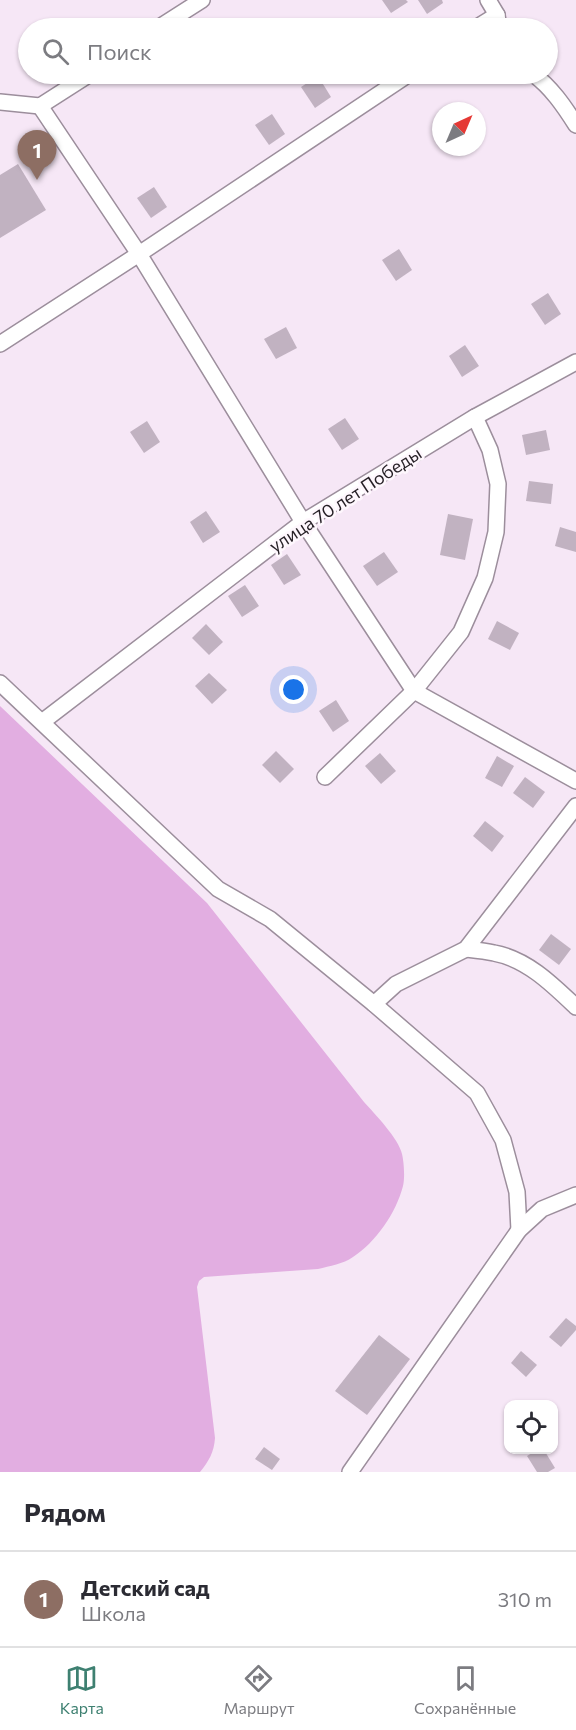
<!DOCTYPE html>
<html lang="ru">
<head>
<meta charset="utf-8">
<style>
	body { margin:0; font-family:Commissioner,sans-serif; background:#f2f2f3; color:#2b2b33 }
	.controls { position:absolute; right:18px; bottom:18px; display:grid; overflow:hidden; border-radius:12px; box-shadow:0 2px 4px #0004 }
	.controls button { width:54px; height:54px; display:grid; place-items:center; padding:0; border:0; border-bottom:2px solid #e1e1e2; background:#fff; color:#2b2b33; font:30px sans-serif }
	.compass { position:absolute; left:432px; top:102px; width:54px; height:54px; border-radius:50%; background:#fff; box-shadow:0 2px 4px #0004; rotate:44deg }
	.you { position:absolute; left:294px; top:690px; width:21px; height:21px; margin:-15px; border:4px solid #fff; border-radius:50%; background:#1a73e8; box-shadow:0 0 0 9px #1a73e833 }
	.badge { display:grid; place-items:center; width:39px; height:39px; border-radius:50%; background:#3e8071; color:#fff; font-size:20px; font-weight:700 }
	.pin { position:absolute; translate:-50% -50px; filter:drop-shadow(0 2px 3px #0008) }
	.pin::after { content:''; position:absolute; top:32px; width:21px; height:18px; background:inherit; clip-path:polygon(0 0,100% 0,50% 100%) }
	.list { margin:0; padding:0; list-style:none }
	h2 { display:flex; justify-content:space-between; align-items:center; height:78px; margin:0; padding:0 24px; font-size:26px }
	h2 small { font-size:20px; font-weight:400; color:#7c7c81 }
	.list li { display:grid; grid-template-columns:39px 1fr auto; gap:18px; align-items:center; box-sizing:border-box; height:96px; padding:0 24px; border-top:2px solid #e1e1e2 }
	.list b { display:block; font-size:22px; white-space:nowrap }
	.list p { margin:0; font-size:20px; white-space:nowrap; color:#7c7c81 }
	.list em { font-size:20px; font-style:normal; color:#7c7c81 }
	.icon { flex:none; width:33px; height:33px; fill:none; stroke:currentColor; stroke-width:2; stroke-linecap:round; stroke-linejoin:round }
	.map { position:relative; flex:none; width:576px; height:1472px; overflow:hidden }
	.search { position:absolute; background:#fff; box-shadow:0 2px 4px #0004; left:18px; right:18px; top:18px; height:66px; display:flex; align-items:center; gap:15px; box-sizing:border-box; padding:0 21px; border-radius:33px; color:#7c7c81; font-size:22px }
	.sheet { height:174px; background:#fff }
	nav { display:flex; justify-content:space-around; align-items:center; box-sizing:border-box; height:84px; border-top:2px solid #e1e1e2; background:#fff; font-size:16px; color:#7c7c81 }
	nav a { display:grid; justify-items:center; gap:3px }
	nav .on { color:#3e8071 }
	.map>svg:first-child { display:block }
	.green { fill:#e2aee1 }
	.building { fill:#c1b2c1 }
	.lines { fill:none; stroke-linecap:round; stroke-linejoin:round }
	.minor-casing { stroke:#9c8e9c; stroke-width:18 }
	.minor { stroke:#fff; stroke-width:15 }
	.labels { text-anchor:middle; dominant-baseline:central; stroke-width:5; stroke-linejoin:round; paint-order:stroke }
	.street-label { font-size:18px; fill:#251f25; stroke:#fef7fd }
</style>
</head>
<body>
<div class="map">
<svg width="576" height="1472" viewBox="0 0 576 1472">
	<rect width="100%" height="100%" fill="#f6e7f6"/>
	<path class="green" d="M0 706 207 903 364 1102C374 1113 399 1139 402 1154 404 1162 405 1178 403 1186 396 1213 376 1242 353 1257 343 1264 330 1266 318 1269L204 1277 199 1281 197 1287 215 1438C214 1452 209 1461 200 1472H0Z"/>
	<g class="building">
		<path d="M382 0H406L408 2 391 13Z"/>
		<path d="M418 0H442L443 3 427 14Z"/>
		<path d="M318 76 331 97 315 108 301 87Z"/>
		<path d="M272 114 285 134 269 145 255 125Z"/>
		<path d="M18 164 46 210 0 238V175Z"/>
		<path d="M154 187 167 207 151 218 137 198Z"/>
		<path d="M399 249 412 270 396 281 382 260Z"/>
		<path d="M548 293 561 314 545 325 531 304Z"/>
		<path d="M286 327 297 348 276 359 264 339Z"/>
		<path d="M465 345 479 366 462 377 449 356Z"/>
		<path d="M345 418 359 439 342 450 328 429Z"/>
		<path d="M147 421 160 442 144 453 130 432Z"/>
		<path d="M546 430 550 450 526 455 522 435Z"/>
		<path d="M529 481 553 484 551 504 526 501Z"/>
		<path d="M206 511 220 532 203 543 190 522Z"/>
		<path d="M448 514 473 519 465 560 440 555Z"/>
		<path d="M560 527 576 532V552L555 546Z"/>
		<path d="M384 552 398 572 377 586 363 566Z"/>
		<path d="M287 554 301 575 284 585 271 565Z"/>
		<path d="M245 585 259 606 242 617 228 596Z"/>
		<path d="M497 621 519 633 510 650 488 639Z"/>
		<path d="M206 624 223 642 209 655 192 638Z"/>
		<path d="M209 673 227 690 212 704 195 686Z"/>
		<path d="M336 700 349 721 333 732 319 711Z"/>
		<path d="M276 751 294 769 280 783 262 765Z"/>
		<path d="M380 753 396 771 381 784 365 766Z"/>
		<path d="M497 756 514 766 502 787 485 778Z"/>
		<path d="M525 777 545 792 533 808 513 793Z"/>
		<path d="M485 821 504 836 492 852 473 836Z"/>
		<path d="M551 934 571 949 559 965 539 950Z"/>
		<path d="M566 1318 576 1326V1330L561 1347 549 1337Z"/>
		<path d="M379 1335 410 1359 367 1415 335 1391Z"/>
		<path d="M521 1351 537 1365 526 1377 511 1363Z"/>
		<path d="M264 1447 280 1459 272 1470 255 1459Z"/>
		<path d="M537 1450H544L555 1468 548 1472H537L527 1456Z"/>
	</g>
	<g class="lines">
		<g class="minor-casing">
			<g id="minor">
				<path d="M488 0 497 15 499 28"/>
				<path d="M158 28 202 0"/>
				<path d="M476 28 497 15"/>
				<path d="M533 74C551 87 564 106 576 125"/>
				<path d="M0 102 40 106 90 74"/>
				<path d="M40 106 139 254 303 522 414 691 576 781"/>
				<path d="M0 344 139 254 409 74"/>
				<path d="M0 683 218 889 270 919 374 1004 477 1093 503 1140 517 1192 519 1230"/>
				<path d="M42 722 303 522 475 417 576 362"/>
				<path d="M325 777 414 691 461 632 485 578 496 532 498 484 490 450 475 417"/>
				<path d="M466 949C475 950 485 951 494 953 527 959 553 985 576 1007"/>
				<path d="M374 1004 396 984 466 949 576 806"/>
				<path d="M350 1472 519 1230 542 1209 576 1195"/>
			</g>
		</g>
		<use href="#minor" class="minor"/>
	</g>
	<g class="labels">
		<g class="street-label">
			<text transform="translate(345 499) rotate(-33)">улица 70 лет Победы</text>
		</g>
	</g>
</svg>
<div class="controls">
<button><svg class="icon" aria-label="locate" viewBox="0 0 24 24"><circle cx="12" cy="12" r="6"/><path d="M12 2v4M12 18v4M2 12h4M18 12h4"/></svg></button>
</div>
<svg class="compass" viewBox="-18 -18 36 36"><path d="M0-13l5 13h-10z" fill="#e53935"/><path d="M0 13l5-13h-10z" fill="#7c7c81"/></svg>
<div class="you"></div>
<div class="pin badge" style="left:37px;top:180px;background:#8d6e63">1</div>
<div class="search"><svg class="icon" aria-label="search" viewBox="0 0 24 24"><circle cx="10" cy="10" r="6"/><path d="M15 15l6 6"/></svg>Поиск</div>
</div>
<section class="sheet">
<h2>Рядом<small></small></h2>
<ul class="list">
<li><span class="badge" style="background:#8d6e63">1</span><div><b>Детский сад</b><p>Школа</p></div><em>310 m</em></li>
</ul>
</section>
<nav>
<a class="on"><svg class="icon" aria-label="map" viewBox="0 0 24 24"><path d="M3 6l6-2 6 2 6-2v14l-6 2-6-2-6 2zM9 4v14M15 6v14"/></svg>Карта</a>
<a><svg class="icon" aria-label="directions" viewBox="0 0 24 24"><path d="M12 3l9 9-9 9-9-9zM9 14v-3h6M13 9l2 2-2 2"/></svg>Маршрут</a>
<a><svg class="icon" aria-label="saved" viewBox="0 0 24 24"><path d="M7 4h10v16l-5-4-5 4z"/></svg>Сохранённые</a>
</nav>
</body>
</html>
